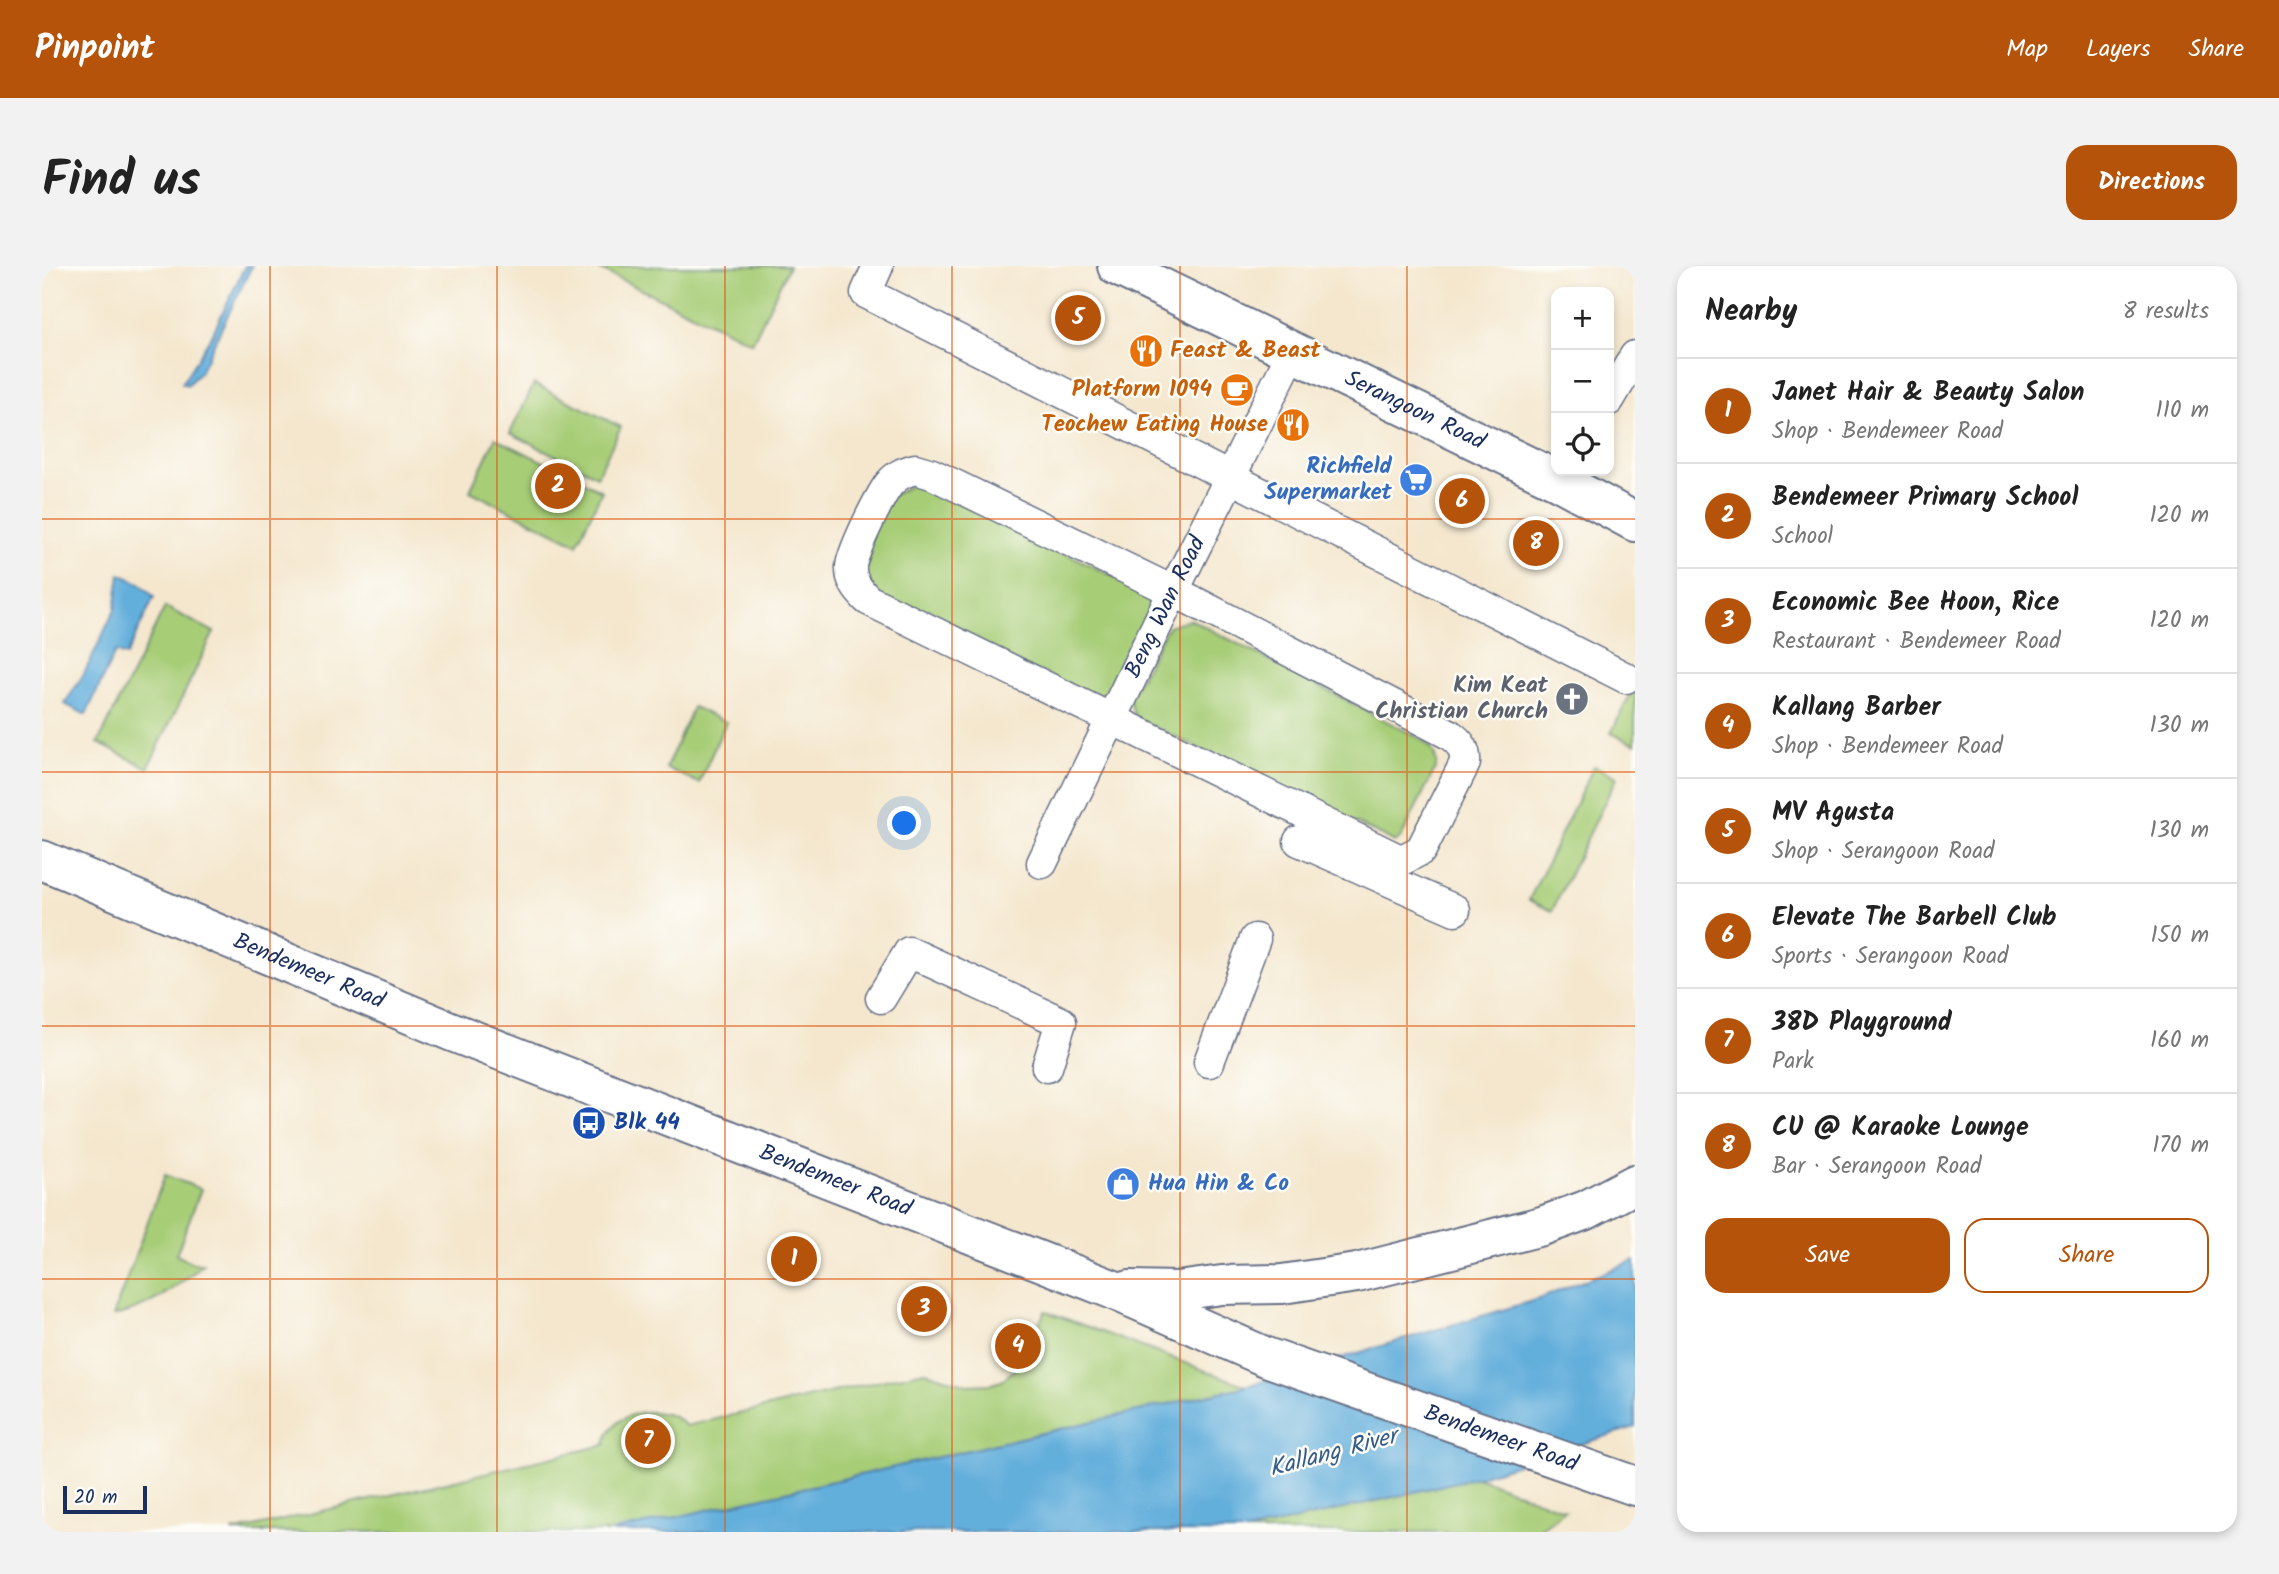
<!DOCTYPE html>
<html lang="en">
<head>
<meta charset="utf-8">
<style>
	body { margin:0; font-family:Kalam,sans-serif; background:#f2f2f2; color:#222 }
	.controls { position:absolute; right:21px; top:21px; display:grid; overflow:hidden; border-radius:14px; box-shadow:0 4px 10px #0003 }
	.controls button { width:63px; height:63px; display:grid; place-items:center; padding:0; border:0; border-bottom:2px solid #e0e0e0; background:#fff; color:#222; font:35px sans-serif }
	.scale { position:absolute; left:21px; bottom:18px; width:84px; box-sizing:border-box; padding-left:7px; border:4px solid #1b2f5e; border-top:0; font-size:19px; line-height:24px; white-space:nowrap; color:#1b2f5e; -webkit-text-stroke:5px #fdfcf7; paint-order:stroke }
	.you { position:absolute; left:863px; top:558px; width:24px; height:24px; margin:-18px; border:5px solid #fff; border-radius:50%; background:#1a73e8; box-shadow:0 0 0 10px #1a73e833 }
	.badge { display:grid; place-items:center; width:46px; height:46px; border-radius:50%; background:#b45309; color:#fff; font-size:23px; font-weight:700 }
	.pin { position:absolute; translate:-50% -50%; border:4px solid #fff; box-shadow:0 2px 7px #0006 }
	.list { margin:0; padding:0; list-style:none }
	h2 { display:flex; justify-content:space-between; align-items:center; height:91px; margin:0; padding:0 28px; font-size:30px }
	h2 small { font-size:23px; font-weight:400; color:#767676 }
	.list li { display:grid; grid-template-columns:46px 1fr auto; gap:21px; align-items:center; box-sizing:border-box; height:105px; padding:0 28px; border-top:2px solid #e0e0e0 }
	.list b { display:block; font-size:26px; white-space:nowrap }
	.list p { margin:0; font-size:23px; white-space:nowrap; color:#767676 }
	.list em { font-size:23px; font-style:normal; color:#767676 }
	.actions { display:flex; gap:14px; padding:21px 28px }
	.actions a { flex:1; padding:16px 0; border:2px solid #b45309; border-radius:21px; text-align:center; font-size:24px; color:#b45309 }
	.actions .main { background:#b45309; color:#fff }
	.icon { flex:none; width:38px; height:38px; fill:none; stroke:currentColor; stroke-width:2; stroke-linecap:round; stroke-linejoin:round }
	.map { position:relative; flex:none; width:1593px; height:1266px; overflow:hidden; border-radius:21px }
	header { display:flex; align-items:center; gap:42px; box-sizing:border-box; height:98px; padding:0 35px; background:#b45309; color:#fff }
	header strong { font-size:33px }
	nav { display:flex; gap:38px; margin-inline-start:auto; font-size:24px }
	.intro { display:flex; align-items:center; justify-content:space-between; box-sizing:border-box; height:168px; padding:0 42px }
	h1 { margin:0; font-size:49px }
	.button { padding:18px 32px; border-radius:21px; background:#b45309; color:#fff; font-size:24px; font-weight:700 }
	main { display:flex; gap:42px; padding:0 42px }
	aside { flex:1; background:#fff; border-radius:21px; box-shadow:0 4px 10px #0003 }
	.map>svg:first-child { display:block }
	.green { fill:#a7cd77; stroke:#617e6a; stroke-width:2 }
	.water { fill:#63afdc; stroke:#3f6f9d; stroke-width:2 }
	.lines { fill:none; stroke-linecap:round; stroke-linejoin:round }
	.minor-casing { stroke:#676f85; stroke-width:33 }
	.major-casing { stroke:#676f85; stroke-width:42 }
	.minor { stroke:#fff; stroke-width:30 }
	.major { stroke:#fff; stroke-width:38 }
	.grid { fill:none; stroke:#de5710; stroke-width:2; stroke-opacity:0.55 }
	.labels { text-anchor:middle; dominant-baseline:central; stroke-width:5; stroke-linejoin:round; paint-order:stroke }
	.food-label { font-size:23px; font-weight:bold; fill:#c56008; stroke:#fdfcf7; text-anchor:end }
	.street-label { font-size:23px; fill:#1b2f5e; stroke:#fdfcf7 }
	.shop-label { font-size:23px; font-weight:bold; fill:#366cbe; stroke:#fdfcf7; text-anchor:end }
	.worship-label { font-size:23px; font-weight:bold; fill:#5b616d; stroke:#fdfcf7; text-anchor:end }
	.transit-label { font-size:23px; font-weight:bold; fill:#164399; stroke:#fdfcf7; text-anchor:start }
	.water-label { font-size:24px; font-style:italic; fill:#345c8a; stroke:#fdfcf7 }
</style>
</head>
<body>
<header>
<strong>Pinpoint</strong>
<nav><a>Map</a><a>Layers</a><a>Share</a></nav>
</header>
<div class="intro"><h1>Find us</h1><a class="button">Directions</a></div>
<main>
<div class="map">
<svg width="1593" height="1266" viewBox="0 0 1593 1266">
	<rect width="100%" height="100%" fill="#fdfcf7"/>
	<filter id="ink" filterUnits="userSpaceOnUse"><feTurbulence type="fractalNoise" baseFrequency=".0143" numOctaves="2"/><feDisplacementMap in="SourceGraphic" scale="14" xChannelSelector="R" yChannelSelector="G"/><feConvolveMatrix kernelMatrix="1 2 1 2 8 2 1 2 1" color-interpolation-filters="sRGB"/></filter>
	<filter id="wash" filterUnits="userSpaceOnUse"><feTurbulence type="fractalNoise" baseFrequency=".00686" numOctaves="4" result="noise"/><feDisplacementMap in="SourceGraphic" scale="28" xChannelSelector="R" yChannelSelector="G"/><feGaussianBlur stdDeviation="1.57" result="paint"/><feColorMatrix in="noise" values="0 0 0 0 0 0 0 0 0 0 0 0 0 0 0 0 0 1.4 0 .05"/><feComposite in="paint" operator="in"/></filter>
	<g filter="url(#wash)">
		<rect width="100%" height="100%" fill="#f4e7ce"/>
		<g class="green">
			<path d="M551 0H747L710 77Z"/>
			<path d="M492 118 579 161 555 210 468 167Z"/>
			<path d="M453 172 560 225 535 278 428 225Z"/>
			<path d="M875 216 1117 332 1064 441 835 333 814 299 849 230Z"/>
			<path d="M123 341 172 366 106 502 56 477Z"/>
			<path d="M1148 353 1379 473C1389 481 1395 488 1394 501L1359 572 1353 576 1093 452 1087 432 1126 360Z"/>
			<path d="M1593 419V478L1569 467Z"/>
			<path d="M651 441 684 456 657 517 624 502Z"/>
			<path d="M1552 500 1575 511 1510 645 1487 634Z"/>
			<path d="M123 909 159 923 134 989 151 997 161 998C138 1020 103 1045 71 1050Z"/>
			<path d="M1003 1045 1205 1120 569 1266H190L563 1179C567 1143 623 1136 644 1160L882 1105 925 1119 950 1118 959 1115 977 1100Z"/>
			<path d="M1435 1211 1523 1244 1494 1266H1204Z"/>
		</g>
		<g class="water">
			<path d="M203 0H210L158 106 145 119 140 117 171 67Z"/>
			<path d="M78 308 98 317 112 331 84 390 73 386 44 449 23 438 43 406 73 343Z"/>
			<path d="M1593 994V1161L1435 1211 1204 1266H569L1205 1120 1497 1033Z"/>
		</g>
	</g>
	<g filter="url(#ink)">
		<g class="lines">
			<g class="minor-casing">
				<g id="minor">
					<path d="M836 0 824 27 1584 412"/>
					<path d="M1567 134 1593 90"/>
					<path d="M873 203 890 208 1145 332 1407 468C1418 476 1424 483 1423 497L1379 584 1362 593 1354 592 826 334C817 325 808 315 809 301 809 288 840 225 849 216 856 208 863 206 873 203Z"/>
					<path d="M1257 575 1413 644"/>
					<path id="s1" d="M1000 597 1131 326 1250 87"/>
					<path d="M839 732 867 686 1019 756 1005 801"/>
					<path d="M1167 796 1213 673"/>
				</g>
			</g>
			<g class="major-casing">
				<g id="major">
					<path id="s2" d="M1075 0 1519 216 1593 256"/>
					<path id="s3" d="M0 594 408 765 1072 1024 1224 1091 1593 1220"/>
					<path d="M1088 1024 1136 1025 1180 1019 1240 1018 1315 1007 1500 960 1544 944 1593 918"/>
				</g>
			</g>
			<use href="#minor" class="minor"/>
			<use href="#major" class="major"/>
		</g>
	</g>
	<path class="grid" d="M228 0V1266M455 0V1266M683 0V1266M910 0V1266M1138 0V1266M1365 0V1266M0 253H1593M0 506H1593M0 760H1593M0 1013H1593"/>
	<defs>
		<g id="restaurant-disc" transform="scale(1.75)"><circle r="9.5" fill="#e8710a" stroke="#fdfcf7"/><path d="M-5-6h1v4h1v-4h1v4h1v-4h1v5L-1.5 .5V6h-2V.5L-5-1ZM5-6V6H3V1.5H1.5Q1.5-4 5-6Z" fill="#fff"/></g>
		<g id="cafe-disc" transform="scale(1.75)"><circle r="9.5" fill="#e8710a" stroke="#fdfcf7"/><path d="M-5.5-4.5H6V0H3Q3 3.5 0 3.5H-2.5Q-5.5 3.5-5.5 0ZM3-3.2v2h1.7v-2ZM-6 4.5H4V6H-6Z" fill="#fff"/></g>
		<g id="supermarket-disc" transform="scale(1.75)"><circle r="9.5" fill="#3f7fe0" stroke="#fdfcf7"/><path d="M-6-5.5h2.5l.6 2H6L4.5 2H-2.5L-4.4-4H-6ZM-1.5 3.2a1.3 1.3 0 1 0 .1 0ZM3 3.2a1.3 1.3 0 1 0 .1 0Z" fill="#fff"/></g>
		<g id="church-disc" transform="scale(1.75)"><circle r="9.5" fill="#6b7280" stroke="#fdfcf7"/><path d="M-1.2-6h2.4v3.5h3.3v2.4h-3.3V6h-2.4V-.1h-3.3v-2.4h3.3Z" fill="#fff"/></g>
		<g id="bus-disc" transform="scale(1.75)"><circle r="9.5" fill="#1a4fb4" stroke="#fdfcf7"/><path d="M-5-6H5V4H4V6H2V4H-2V6H-4V4H-5ZM-3.5-4V0h7V-4ZM-3.5 1.2v1.5H-2V1.2ZM2 1.2v1.5H3.5V1.2Z" fill="#fff"/></g>
		<g id="shop-disc" transform="scale(1.75)"><circle r="9.5" fill="#3f7fe0" stroke="#fdfcf7"/><path d="M-5-2.5h2.3a2.7 3.5 0 0 1 5.4 0H5L5.5 6h-11ZM-1.5-2.5h3a1.5 2.3 0 0 0-3 0Z" fill="#fff"/></g>
	</defs>
	<g fill-rule="evenodd">
		<use href="#restaurant-disc" x="1104" y="85"/>
		<use href="#cafe-disc" x="1195" y="124"/>
		<use href="#restaurant-disc" x="1251" y="159"/>
		<use href="#supermarket-disc" x="1374" y="214"/>
		<use href="#church-disc" x="1530" y="433"/>
		<use href="#bus-disc" x="547" y="857"/>
		<use href="#shop-disc" x="1081" y="918"/>
	</g>
	<g class="labels">
		<g class="food-label">
			<text x="1128" y="85" text-anchor="start">Feast &amp; Beast</text>
			<text x="1170" y="124">Platform 1094</text>
			<text x="1226" y="159">Teochew Eating House</text>
		</g>
		<g class="street-label">
			<text stroke="none"><textPath href="#s2" startOffset="331">Serangoon Road</textPath></text>
			<text stroke="none"><textPath href="#s1" startOffset="284">Beng Wan Road</textPath></text>
			<text stroke="none"><textPath href="#s3" startOffset="289">Bendemeer Road</textPath></text>
			<text stroke="none"><textPath href="#s3" startOffset="856">Bendemeer Road</textPath></text>
			<text stroke="none"><textPath href="#s3" startOffset="1570">Bendemeer Road</textPath></text>
		</g>
		<g class="shop-label">
			<text x="1350" y="201">Richfield<tspan x="1350" dy="26">Supermarket</tspan></text>
			<text x="1106" y="918" text-anchor="start">Hua Hin &amp; Co</text>
		</g>
		<g class="worship-label">
			<text x="1506" y="420">Kim Keat<tspan x="1506" dy="26">Christian Church</tspan></text>
		</g>
		<g class="transit-label">
			<text x="572" y="857">Blk 44</text>
		</g>
		<g class="water-label">
			<text transform="translate(1291 1187) rotate(-15)">Kallang River</text>
		</g>
	</g>
</svg>
<div class="controls">
<button>+</button>
<button>−</button>
<button><svg class="icon" aria-label="locate" viewBox="0 0 24 24"><circle cx="12" cy="12" r="6"/><path d="M12 2v4M12 18v4M2 12h4M18 12h4"/></svg></button>
</div>
<div class="scale">20 m</div>
<div class="you"></div>
<div class="pin badge" style="left:752px;top:993px">1</div>
<div class="pin badge" style="left:516px;top:220px">2</div>
<div class="pin badge" style="left:882px;top:1043px">3</div>
<div class="pin badge" style="left:976px;top:1080px">4</div>
<div class="pin badge" style="left:1036px;top:52px">5</div>
<div class="pin badge" style="left:1420px;top:235px">6</div>
<div class="pin badge" style="left:606px;top:1175px">7</div>
<div class="pin badge" style="left:1494px;top:277px">8</div>
</div>
<aside>
<h2>Nearby<small>8 results</small></h2>
<ul class="list">
<li><span class="badge">1</span><div><b>Janet Hair &amp; Beauty Salon</b><p>Shop · Bendemeer Road</p></div><em>110 m</em></li>
<li><span class="badge">2</span><div><b>Bendemeer Primary School</b><p>School</p></div><em>120 m</em></li>
<li><span class="badge">3</span><div><b>Economic Bee Hoon, Rice</b><p>Restaurant · Bendemeer Road</p></div><em>120 m</em></li>
<li><span class="badge">4</span><div><b>Kallang Barber</b><p>Shop · Bendemeer Road</p></div><em>130 m</em></li>
<li><span class="badge">5</span><div><b>MV Agusta</b><p>Shop · Serangoon Road</p></div><em>130 m</em></li>
<li><span class="badge">6</span><div><b>Elevate The Barbell Club</b><p>Sports · Serangoon Road</p></div><em>150 m</em></li>
<li><span class="badge">7</span><div><b>38D Playground</b><p>Park</p></div><em>160 m</em></li>
<li><span class="badge">8</span><div><b>CU @ Karaoke Lounge</b><p>Bar · Serangoon Road</p></div><em>170 m</em></li>
</ul>
<div class="actions"><a class="main">Save</a><a>Share</a></div>
</aside>
</main>
</body>
</html>
